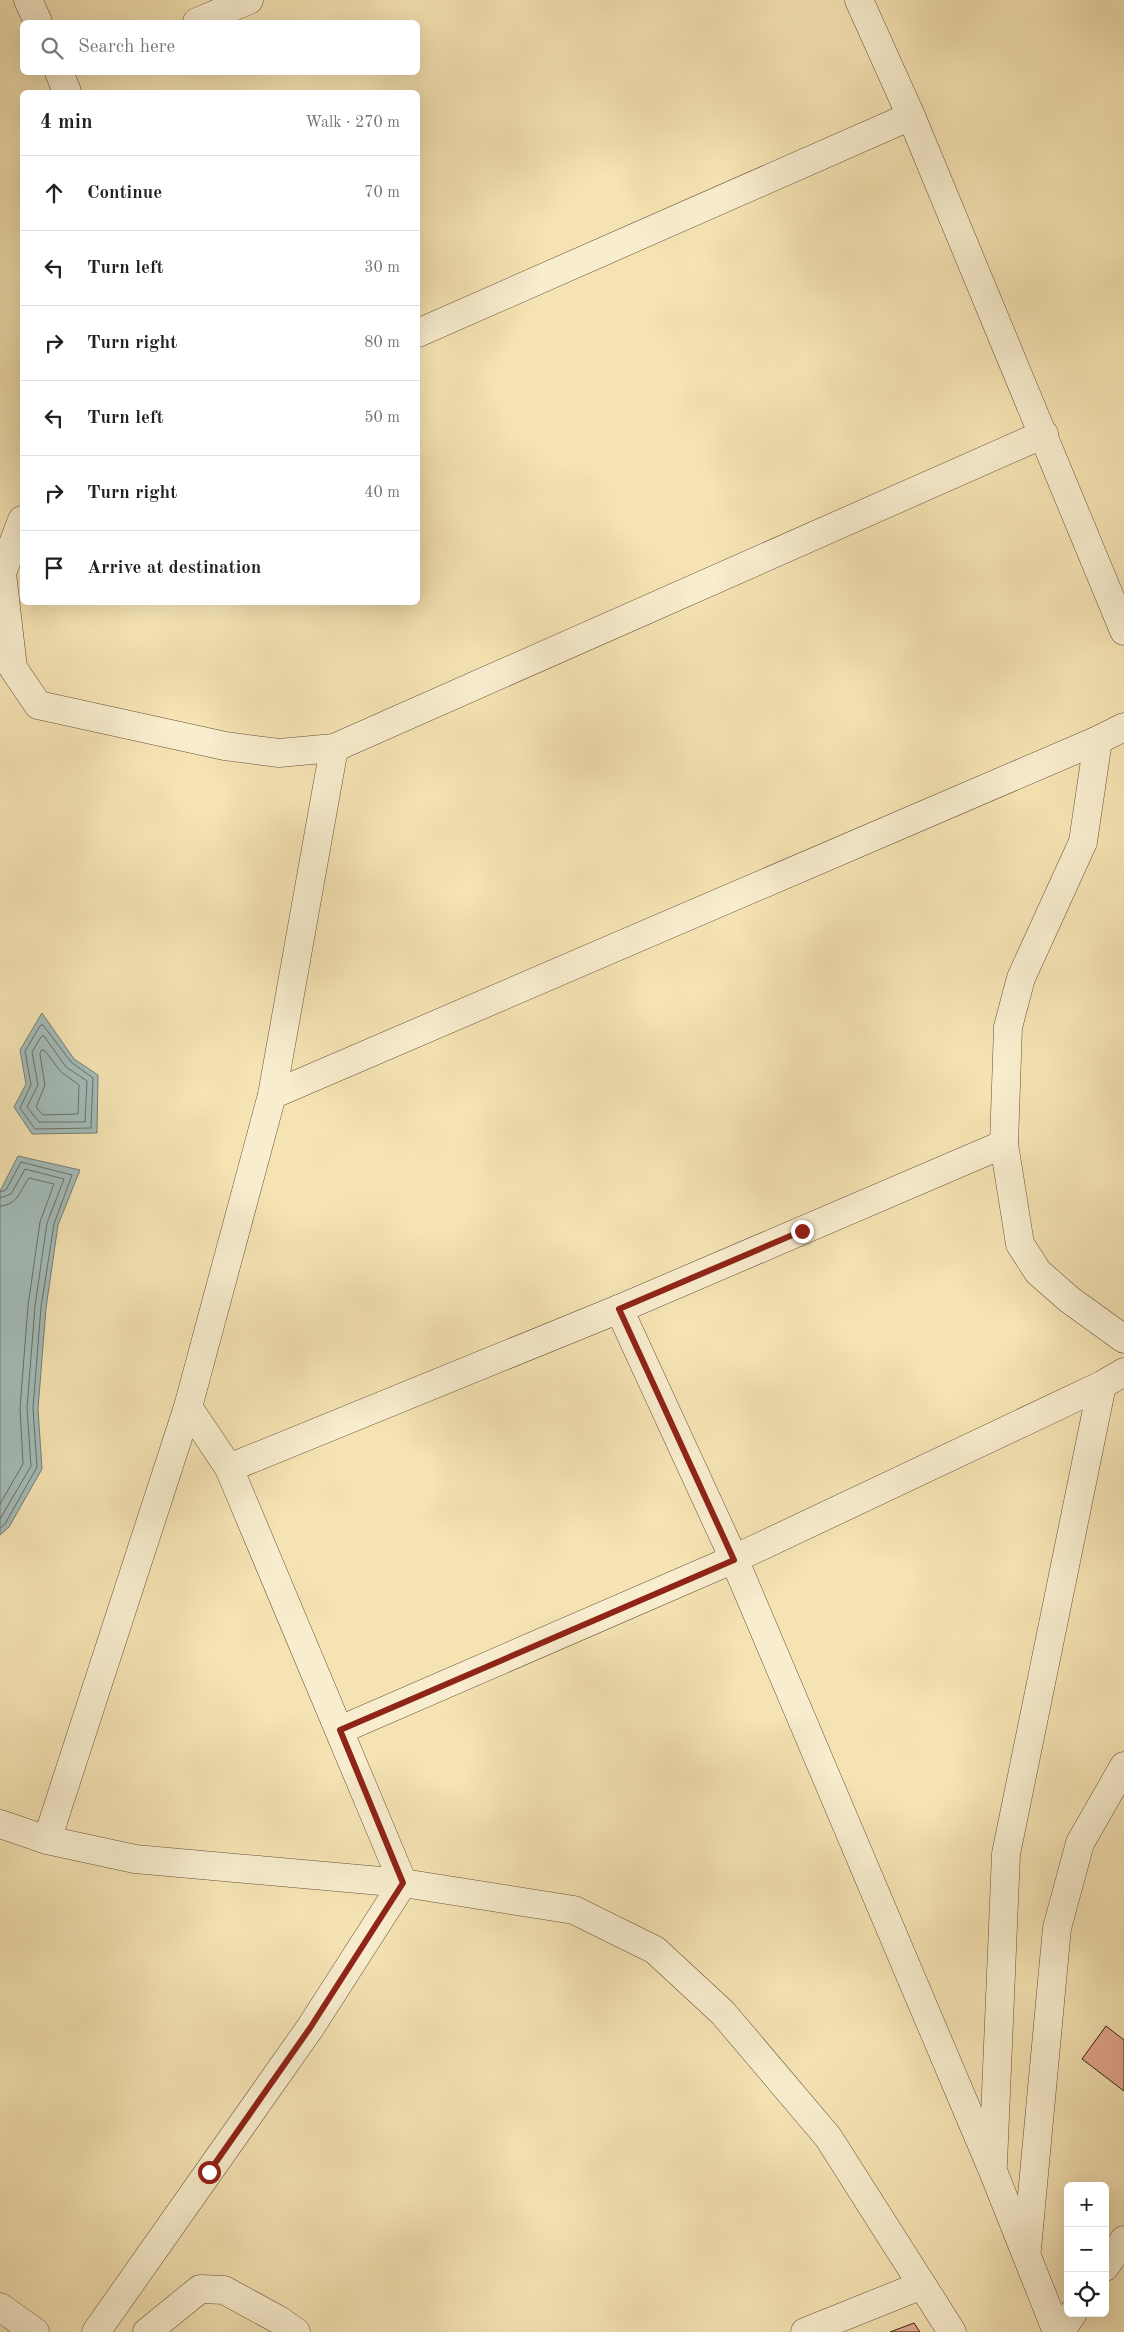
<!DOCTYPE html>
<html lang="en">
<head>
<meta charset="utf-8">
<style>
	body { margin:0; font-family:"Old Standard TT",serif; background:#f6f6f6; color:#222 }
	.controls { position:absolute; right:15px; bottom:15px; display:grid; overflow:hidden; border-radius:8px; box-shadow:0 5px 20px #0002 }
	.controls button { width:45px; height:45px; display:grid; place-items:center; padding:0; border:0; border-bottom:1px solid #e0e0e0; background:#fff; color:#222; font:25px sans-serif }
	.stop { position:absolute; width:15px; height:15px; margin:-11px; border:4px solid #8f2418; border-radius:50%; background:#fff }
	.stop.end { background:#8f2418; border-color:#fff; box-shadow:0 1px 5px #0008 }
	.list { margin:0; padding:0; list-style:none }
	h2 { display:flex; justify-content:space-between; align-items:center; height:65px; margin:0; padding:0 20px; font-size:21px }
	h2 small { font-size:16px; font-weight:400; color:#767676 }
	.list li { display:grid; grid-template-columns:32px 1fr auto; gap:15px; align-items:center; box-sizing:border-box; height:75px; padding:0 20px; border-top:1px solid #e0e0e0 }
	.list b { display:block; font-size:19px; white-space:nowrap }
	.list em { font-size:16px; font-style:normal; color:#767676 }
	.icon { flex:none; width:28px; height:28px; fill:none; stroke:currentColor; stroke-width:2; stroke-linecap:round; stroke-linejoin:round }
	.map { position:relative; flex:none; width:1124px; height:2332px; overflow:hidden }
	.search { position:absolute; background:#fff; box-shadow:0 5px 20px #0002; left:20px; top:20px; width:400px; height:55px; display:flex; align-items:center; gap:12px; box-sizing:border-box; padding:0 18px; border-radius:8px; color:#767676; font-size:19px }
	.panel { position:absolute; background:#fff; box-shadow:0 5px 20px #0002; left:20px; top:90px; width:400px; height:515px; border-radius:8px }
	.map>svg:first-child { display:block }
	.water { fill:#a2bbb8; stroke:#777d74 }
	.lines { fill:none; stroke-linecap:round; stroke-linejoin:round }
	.shore { stroke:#6c6e64; stroke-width:1 }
	.building { fill:#e4a891; stroke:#37200f }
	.minor-casing { stroke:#665138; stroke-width:29 }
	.minor { stroke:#f8edce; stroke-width:28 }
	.route { stroke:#8f2418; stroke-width:6 }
</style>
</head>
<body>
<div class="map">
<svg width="1124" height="2332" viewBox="0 0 1124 2332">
	<rect width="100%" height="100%" fill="#f5e3b3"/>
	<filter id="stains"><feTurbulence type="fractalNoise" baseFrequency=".004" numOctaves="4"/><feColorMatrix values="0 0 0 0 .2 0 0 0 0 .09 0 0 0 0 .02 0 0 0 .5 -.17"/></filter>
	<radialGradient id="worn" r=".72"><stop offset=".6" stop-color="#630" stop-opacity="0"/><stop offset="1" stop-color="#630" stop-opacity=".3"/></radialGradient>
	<g class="water">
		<path d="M42 1013 74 1059 98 1075 97 1133 32 1134 14 1107 26 1084 20 1050Z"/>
		<path d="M18 1156 80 1170 58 1225 46 1308 38 1409 42 1469 9 1527 0 1535V1191Z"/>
	</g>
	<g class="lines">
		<g class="shore">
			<path d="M43 1025 71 1062 93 1078 91 1128 35 1129 20 1108 31 1085 25 1051 40 1026Z"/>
			<path d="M44 1036 66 1067 87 1081 85 1122H39L27 1107 38 1085 32 1052 41 1037Z"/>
			<path d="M42 1050 45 1051 61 1072 79 1085 78 1114 43 1115 36 1107 45 1085 40 1054Z"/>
			<path d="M0 1192 6 1190 21 1162 72 1175 54 1224 41 1307 33 1408 37 1467 5 1524 0 1528"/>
			<path d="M0 1198 11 1194 25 1169 64 1179 47 1223 35 1306 27 1408 31 1466 0 1519"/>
			<path d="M0 1206C18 1205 20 1190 29 1178L54 1184 40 1222 28 1306 20 1408 23 1464 0 1504"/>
		</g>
	</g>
	<g class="building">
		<path d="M1106 2026 1124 2040V2091L1082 2059Z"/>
		<path d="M914 2323 920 2332H890Z"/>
	</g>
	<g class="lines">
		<g class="minor-casing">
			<g id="minor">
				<path d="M28 0 38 22"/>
				<path d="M859 0 911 116 1124 631"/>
				<path d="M197 22 249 0"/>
				<path d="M59 72 67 92"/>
				<path d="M418 333 911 116"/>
				<path d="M22 520 2 573 13 668 38 705 225 746 279 753 334 748 1044 434"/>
				<path d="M1098 740 1083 842 1021 978 1008 1027 1004 1144 1020 1244 1038 1272 1070 1300 1124 1339"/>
				<path d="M272 1095 1098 740 1124 727"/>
				<path d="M619 1309 734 1559 993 2171 1057 2332"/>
				<path d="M229 1468 619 1309 1004 1144"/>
				<path d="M340 1730 734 1559 1102 1385 1124 1372"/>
				<path d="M0 1824 47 1840 135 1859 403 1883 574 1910 655 1950 723 2013 828 2137 952 2332"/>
				<path d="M47 1840 188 1407 272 1095 334 748"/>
				<path d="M993 2164 1006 1854 1102 1385"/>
				<path d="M1027 2249 1057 1928 1080 1843 1124 1766"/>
				<path d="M1105 2267 1124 2240"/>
				<path d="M0 2307 35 2332"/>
				<path d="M96 2332 310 2028 403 1883 229 1468 188 1407"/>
				<path d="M147 2332 200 2289 224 2290 279 2320 296 2332"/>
				<path d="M805 2332 922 2285"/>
				<path d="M1060 2332 1073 2313"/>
			</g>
		</g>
		<use href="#minor" class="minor"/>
	</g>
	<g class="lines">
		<path class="route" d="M209 2172 310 2028 403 1883 340 1730 734 1560 619 1309 802 1231"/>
	</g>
	<rect width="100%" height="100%" filter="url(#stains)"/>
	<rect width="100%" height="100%" fill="url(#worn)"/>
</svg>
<div class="controls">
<button>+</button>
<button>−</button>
<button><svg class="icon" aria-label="locate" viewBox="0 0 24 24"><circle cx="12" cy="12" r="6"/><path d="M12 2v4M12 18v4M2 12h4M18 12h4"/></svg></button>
</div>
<div class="stop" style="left:209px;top:2172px"></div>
<div class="stop end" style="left:802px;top:1231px"></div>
<div class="search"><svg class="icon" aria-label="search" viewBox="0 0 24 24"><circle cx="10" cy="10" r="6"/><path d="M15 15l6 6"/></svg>Search here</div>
<section class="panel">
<h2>4 min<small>Walk · 270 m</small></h2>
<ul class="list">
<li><svg class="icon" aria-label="ahead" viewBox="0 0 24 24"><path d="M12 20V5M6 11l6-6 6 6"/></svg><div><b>Continue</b></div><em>70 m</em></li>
<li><svg class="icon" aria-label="left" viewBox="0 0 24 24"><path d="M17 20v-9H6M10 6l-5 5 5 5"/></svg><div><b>Turn left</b></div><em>30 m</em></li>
<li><svg class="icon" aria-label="right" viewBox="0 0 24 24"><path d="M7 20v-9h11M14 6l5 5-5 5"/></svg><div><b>Turn right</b></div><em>80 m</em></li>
<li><svg class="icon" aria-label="left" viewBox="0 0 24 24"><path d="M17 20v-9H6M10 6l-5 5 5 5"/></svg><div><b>Turn left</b></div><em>50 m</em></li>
<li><svg class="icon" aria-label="right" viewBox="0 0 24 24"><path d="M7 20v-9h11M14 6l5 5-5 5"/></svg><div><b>Turn right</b></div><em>40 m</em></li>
<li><svg class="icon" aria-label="arrive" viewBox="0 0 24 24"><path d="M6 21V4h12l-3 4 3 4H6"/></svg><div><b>Arrive at destination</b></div></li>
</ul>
</section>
</div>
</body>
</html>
